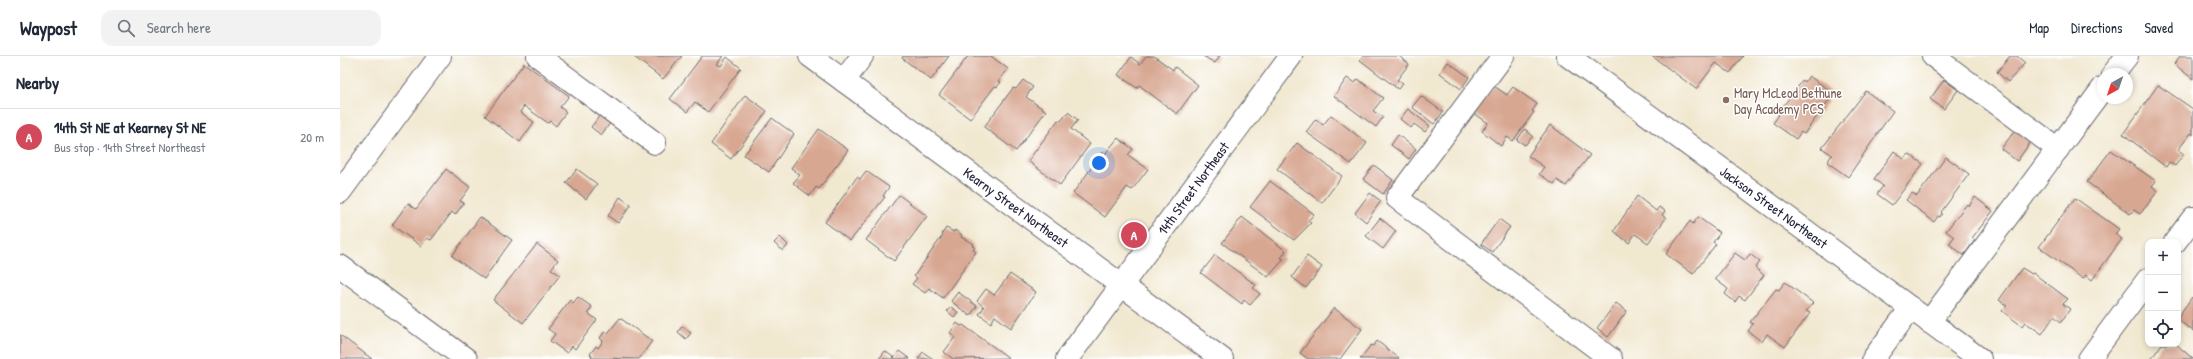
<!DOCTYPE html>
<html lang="en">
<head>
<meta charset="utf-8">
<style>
	body { margin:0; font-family:"Patrick Hand",sans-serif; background:#f2f2f3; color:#1f2937 }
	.controls { position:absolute; right:12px; bottom:12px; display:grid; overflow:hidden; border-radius:8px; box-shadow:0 2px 6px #0003 }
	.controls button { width:36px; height:36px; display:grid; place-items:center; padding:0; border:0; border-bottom:1px solid #e0e1e3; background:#fff; color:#1f2937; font:20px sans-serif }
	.compass { position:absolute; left:1757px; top:12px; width:36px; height:36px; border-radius:50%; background:#fff; box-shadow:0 2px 6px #0003; rotate:220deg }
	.you { position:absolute; left:759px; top:107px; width:14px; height:14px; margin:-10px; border:3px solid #fff; border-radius:50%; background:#1a73e8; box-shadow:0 0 0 6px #1a73e833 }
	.badge { display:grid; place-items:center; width:26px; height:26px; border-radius:50%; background:#d1495b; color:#fff; font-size:13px; font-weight:700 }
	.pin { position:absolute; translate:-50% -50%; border:2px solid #fff; box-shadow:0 1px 4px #0006 }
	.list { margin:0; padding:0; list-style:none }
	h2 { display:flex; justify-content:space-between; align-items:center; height:52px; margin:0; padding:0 16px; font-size:17px }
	h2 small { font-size:13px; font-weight:400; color:#747a83 }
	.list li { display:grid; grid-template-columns:26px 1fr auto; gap:12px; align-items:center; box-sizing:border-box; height:56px; padding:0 16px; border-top:1px solid #e0e1e3 }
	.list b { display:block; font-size:15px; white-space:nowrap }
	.list p { margin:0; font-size:13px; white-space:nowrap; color:#747a83 }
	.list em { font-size:13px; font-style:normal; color:#747a83 }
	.icon { flex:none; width:22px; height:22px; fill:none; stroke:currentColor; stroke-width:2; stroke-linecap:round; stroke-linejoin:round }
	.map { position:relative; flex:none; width:1853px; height:303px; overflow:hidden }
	header { display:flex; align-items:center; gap:24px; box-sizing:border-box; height:56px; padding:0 20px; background:#fff; border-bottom:1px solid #e0e1e3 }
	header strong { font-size:19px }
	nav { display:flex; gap:22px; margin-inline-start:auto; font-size:14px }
	.search { width:280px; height:36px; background:#f2f2f3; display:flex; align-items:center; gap:10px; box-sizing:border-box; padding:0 14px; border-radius:12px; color:#747a83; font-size:15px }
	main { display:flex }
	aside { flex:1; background:#fff }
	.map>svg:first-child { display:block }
	.building { fill:#d8a792 }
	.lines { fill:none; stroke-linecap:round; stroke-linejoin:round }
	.minor-casing { stroke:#6a676f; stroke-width:24 }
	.minor { stroke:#fff; stroke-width:22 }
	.education-dot { fill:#8d6e63; stroke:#fff; stroke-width:1.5 }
	.labels { text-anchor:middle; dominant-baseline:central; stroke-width:3; stroke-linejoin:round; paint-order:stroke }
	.education-label { font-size:14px; fill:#785e54; stroke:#fff; text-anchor:start }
	.street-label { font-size:14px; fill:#22223b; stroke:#fff }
</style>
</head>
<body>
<header>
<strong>Waypost</strong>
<div class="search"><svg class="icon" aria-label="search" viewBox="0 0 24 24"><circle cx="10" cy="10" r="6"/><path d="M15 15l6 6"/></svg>Search here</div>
<nav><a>Map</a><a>Directions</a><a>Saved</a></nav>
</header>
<main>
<aside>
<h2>Nearby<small></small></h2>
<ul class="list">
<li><span class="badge">A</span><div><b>14th St NE at Kearney St NE</b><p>Bus stop · 14th Street Northeast</p></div><em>20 m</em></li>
</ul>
</aside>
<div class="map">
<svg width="1853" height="303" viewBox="0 0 1853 303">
	<rect width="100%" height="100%" fill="#fff"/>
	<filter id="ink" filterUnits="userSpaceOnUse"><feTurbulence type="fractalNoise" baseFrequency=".025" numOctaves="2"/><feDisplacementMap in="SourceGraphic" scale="8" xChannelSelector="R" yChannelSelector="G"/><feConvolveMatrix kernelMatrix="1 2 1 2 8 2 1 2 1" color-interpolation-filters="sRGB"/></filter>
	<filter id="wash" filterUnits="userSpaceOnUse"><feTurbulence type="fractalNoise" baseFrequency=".012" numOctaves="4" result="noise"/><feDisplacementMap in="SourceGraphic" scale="16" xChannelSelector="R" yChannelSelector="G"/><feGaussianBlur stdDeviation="0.9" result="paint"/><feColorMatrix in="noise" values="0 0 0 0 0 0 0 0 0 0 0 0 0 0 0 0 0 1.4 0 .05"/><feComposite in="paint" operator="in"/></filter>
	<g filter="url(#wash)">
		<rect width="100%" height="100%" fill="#f1e8d0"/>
		<g id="blocks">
			<g class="building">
				<path d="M293 0H342L323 23Z"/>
				<path d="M362 0H383L377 8 381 10 387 1 401 12 368 56 355 46 347 56 330 43Z"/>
				<path d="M563 0H609L591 24 562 2Z"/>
				<path d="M628 0H651L668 13 659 25 661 26 657 31 655 30 630 63 599 39Z"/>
				<path d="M806 0H814L833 14 835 11 858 29 837 58 799 29 797 32 778 19 791 1 800 8Z"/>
				<path d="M863 0H880L875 7Z"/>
				<path d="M1023 0H1059L1069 8 1057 24 1063 27 1058 33 1020 4Z"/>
				<path d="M1312 0H1403L1390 17 1376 7 1356 33Z"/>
				<path d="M1670 0H1677L1685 7 1668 26 1657 16Z"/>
				<path d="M1840 0H1853V23L1834 8Z"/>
				<path d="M1108 6 1129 21 1121 33 1100 17Z"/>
				<path d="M184 7 229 40 220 51 226 56 216 70 210 65 208 67 184 50 180 56 194 66 180 86 145 60Z"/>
				<path d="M1469 20 1492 36 1487 43 1489 44 1464 78 1461 76 1456 83 1433 67 1439 59 1437 58 1463 24 1465 26Z"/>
				<path d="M1007 22 1015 27 1018 23 1043 42 1033 55 1043 61 1036 71 994 40Z"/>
				<path d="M683 24 693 31 686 41 706 55 676 95 644 71 673 32 676 33Z"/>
				<path d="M1604 24 1618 34 1604 53 1590 43Z"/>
				<path d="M1818 29 1853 53V79L1851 77 1838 94 1844 98 1835 110 1829 106 1826 111 1783 78Z"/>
				<path d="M1154 30 1167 39 1173 31 1197 48 1192 55 1194 56 1173 85 1167 81 1161 90 1142 75 1148 67 1134 57Z"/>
				<path d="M1526 35 1553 55 1508 121 1487 106 1492 99 1482 92Z"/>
				<path d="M405 39 427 55 391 103 371 88Z"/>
				<path d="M1081 40 1103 56 1094 68 1072 51Z"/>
				<path d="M1068 53 1090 70 1085 76 1074 68 1071 72 1060 63Z"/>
				<path d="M728 56 738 64 731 73 750 88 720 129 688 105 718 64 721 65Z"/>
				<path d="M261 58 271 66 261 79 251 71Z"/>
				<path d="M991 59 1027 87 1011 108 966 76 976 63 983 69Z"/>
				<path d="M432 62 454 78 429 116 404 99Z"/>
				<path d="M1210 69 1250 99 1226 130 1217 124 1214 128 1199 118 1204 111 1188 100Z"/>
				<path d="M479 73 508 94 479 133 476 131 470 140 453 127 460 119 451 112Z"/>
				<path d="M1185 73 1193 80 1185 89 1177 84Z"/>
				<path d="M1676 73 1692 84 1677 105 1661 93Z"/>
				<path d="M1058 79 1076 93 1069 103 1051 89Z"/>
				<path d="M778 82 793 93 788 99 808 113 792 134 787 131 765 161 733 137 763 96 765 98Z"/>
				<path d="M957 87 1002 120 982 147 937 113Z"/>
				<path d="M1771 94 1816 125 1812 130 1818 135 1800 158 1794 154 1790 158 1747 126Z"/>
				<path d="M1554 95 1564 103 1569 98 1583 108 1552 149 1537 138 1543 130 1534 123Z"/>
				<path d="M1606 101 1629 118 1601 156 1602 157 1600 161 1598 160 1594 166 1566 144 1572 137 1577 140Z"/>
				<path d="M1034 109 1053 124 1043 138 1023 123Z"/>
				<path d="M106 113 130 131 120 145 124 147 115 159 112 156 91 184 87 182 81 190 52 169 68 147 76 153Z"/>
				<path d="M237 113 257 128 246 143 226 127Z"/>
				<path d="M526 115 549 131 543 140 545 141 510 185 485 166 517 121 520 123Z"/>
				<path d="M930 125 974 158 968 165 971 167 954 184 910 151Z"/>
				<path d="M1030 137 1041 145 1026 166 1015 157Z"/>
				<path d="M559 139 587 160 554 205 526 184Z"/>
				<path d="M1297 140 1316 155 1319 151 1325 155 1322 159 1326 162 1308 187 1295 178 1289 187 1274 175Z"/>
				<path d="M280 141 291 149 278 167 268 160Z"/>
				<path d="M1635 141 1653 155 1632 182 1635 184 1624 199 1609 188 1614 181 1606 175 1627 148 1629 150Z"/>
				<path d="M1735 142 1779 173 1775 178 1782 183 1752 224 1746 219 1743 223 1699 191Z"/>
				<path d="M140 161 172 184 144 223 112 200Z"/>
				<path d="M902 161 946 195 941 202 944 203 928 221 882 187Z"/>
				<path d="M1358 161 1380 177 1373 186 1376 188 1353 218 1326 198 1350 165 1353 168Z"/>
				<path d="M1040 162 1056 175 1043 193 1026 180Z"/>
				<path d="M1159 163 1170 171 1152 196 1141 188Z"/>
				<path d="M606 172 614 176 615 174 622 179 621 181 634 188 632 190 635 191 633 194 636 196 603 242 589 232 585 237 572 228 577 222 574 220 603 179 602 178Z"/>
				<path d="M440 181 448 189 443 195 434 187Z"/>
				<path d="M197 188 218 204 211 213 220 219 183 267 153 244Z"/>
				<path d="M1395 197 1405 204 1410 198 1420 206 1415 212 1424 219 1405 244 1399 240 1395 246 1385 238 1388 233 1375 223Z"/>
				<path d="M875 199 916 229 913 232 920 238 910 249 904 244 902 248 861 217Z"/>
				<path d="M967 200 982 211 966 232 952 221Z"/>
				<path d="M1682 212 1692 218 1693 217 1728 243 1723 248 1730 253 1721 266 1714 260 1702 278 1685 266 1682 270 1662 255 1667 250 1659 244Z"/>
				<path d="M670 218 696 236 671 272 655 260 651 267 639 258 644 251 637 245 646 233 654 239Z"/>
				<path d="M1445 226 1473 247 1466 255 1470 257 1445 291 1427 278 1422 286 1408 275 1413 268 1410 266 1436 233 1439 234Z"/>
				<path d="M618 236 637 250 630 260 611 245Z"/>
				<path d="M238 241 252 251 248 257 257 264 235 293 232 290 227 297 210 285 215 278 208 273 230 244 233 247Z"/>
				<path d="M1852 241 1853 242V275L1838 264V261Z"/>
				<path d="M1276 247 1287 255 1268 281 1257 272Z"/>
				<path d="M611 251 618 256 614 261 607 255Z"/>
				<path d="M994 252 1022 273 1000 303H968L960 297Z"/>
				<path d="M280 262 312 285 299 303 251 302 252 300 250 298 256 290 258 292 263 285 260 282 265 275 268 277Z"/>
				<path d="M617 267 621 270 623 269 669 302 613 303 604 296 615 281 610 277Z"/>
				<path d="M342 270 351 277 346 283 338 276Z"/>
				<path d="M0 279 32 303H0Z"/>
				<path d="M1037 285 1059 302 1058 303H1020L1031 289 1033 290Z"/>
				<path d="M1822 288H1836L1853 303H1811Z"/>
				<path d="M545 295 554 302 559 295 570 303H539Z"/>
				<path d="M583 296 593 303H578Z"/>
			</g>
		</g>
	</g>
	<g filter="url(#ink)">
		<use href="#blocks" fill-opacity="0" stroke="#6a676f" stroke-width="1"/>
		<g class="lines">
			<g class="minor-casing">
				<g id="minor">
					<path d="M198 0 315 87"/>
					<path d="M470 0 882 303"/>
					<path d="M1163 0 1057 142 1271 303"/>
					<path d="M1228 0 1640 303"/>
					<path d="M1593 0 1718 93"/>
					<path d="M1773 18 1787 0"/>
					<path d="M504 25 522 0"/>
					<path d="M0 136 100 0"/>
					<path d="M1835 186 1853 162"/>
					<path d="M0 210 126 303"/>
					<path d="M1589 266 1763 32"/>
					<path d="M727 303 951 0"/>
					<path d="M1533 303 1571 252"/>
					<path d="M1749 303 1808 223"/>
				</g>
			</g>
			<use href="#minor" class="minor"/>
		</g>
	</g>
	<circle class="education-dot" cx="1386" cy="44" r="4"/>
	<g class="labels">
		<g class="education-label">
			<text x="1394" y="36">Mary McLeod Bethune<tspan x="1394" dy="16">Day Academy PCS</tspan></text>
		</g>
		<g class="street-label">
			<text transform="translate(853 132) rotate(-54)">14th Street Northeast</text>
			<text transform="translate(676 151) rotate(36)">Kearny Street Northeast</text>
			<text transform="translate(1434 151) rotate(36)">Jackson Street Northeast</text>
		</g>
	</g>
</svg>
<div class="controls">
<button>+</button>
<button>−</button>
<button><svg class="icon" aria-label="locate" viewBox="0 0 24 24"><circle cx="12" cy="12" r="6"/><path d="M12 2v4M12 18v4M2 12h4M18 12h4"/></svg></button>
</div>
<svg class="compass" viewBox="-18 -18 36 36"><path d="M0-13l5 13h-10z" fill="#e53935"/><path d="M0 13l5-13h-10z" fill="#747a83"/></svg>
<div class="you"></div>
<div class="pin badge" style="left:794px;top:179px">A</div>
</div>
</main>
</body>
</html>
